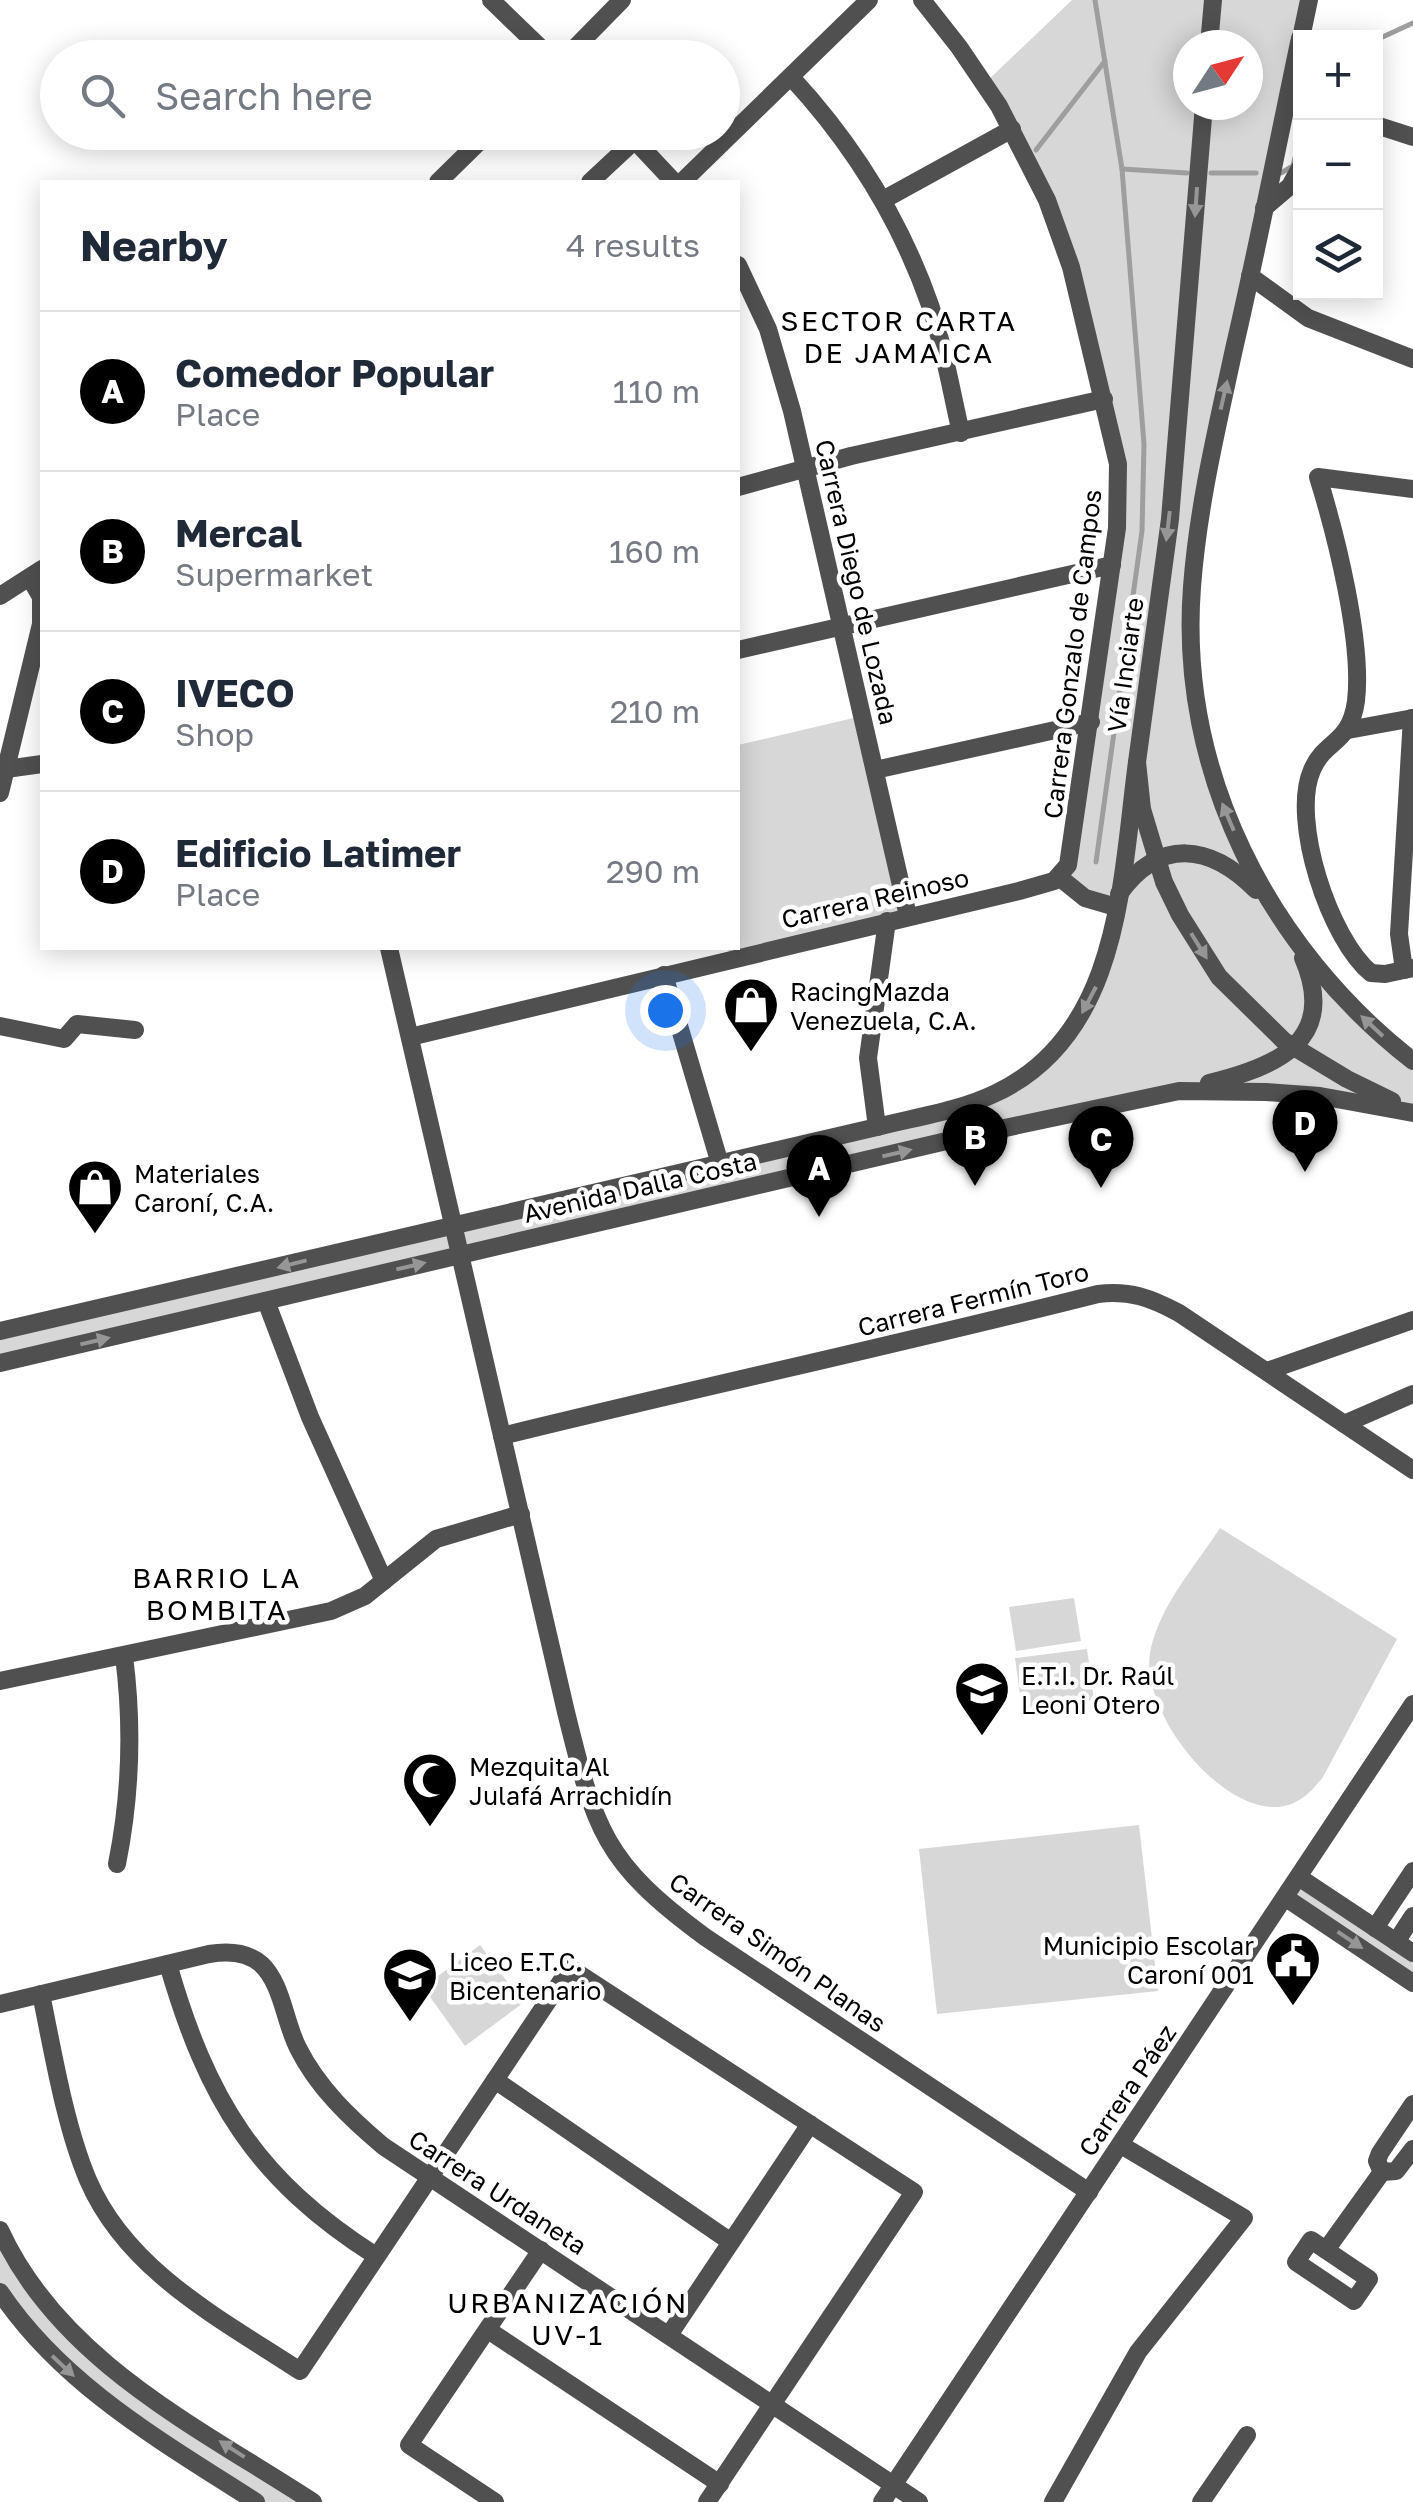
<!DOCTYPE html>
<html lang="en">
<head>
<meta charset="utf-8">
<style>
	body { margin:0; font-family:"Golos Text",sans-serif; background:#f6f6f7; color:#1f2937 }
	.controls { position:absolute; right:30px; top:30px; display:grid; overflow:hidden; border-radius:0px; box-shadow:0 5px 25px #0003 }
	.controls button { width:90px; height:90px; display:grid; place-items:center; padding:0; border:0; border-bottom:2px solid #e0e1e3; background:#fff; color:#1f2937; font:50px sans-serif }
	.compass { position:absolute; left:1173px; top:30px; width:90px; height:90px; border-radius:50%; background:#fff; box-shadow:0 5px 25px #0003; rotate:54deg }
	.you { position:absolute; left:665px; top:1010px; width:35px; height:35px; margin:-25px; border:8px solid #fff; border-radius:50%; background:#1a73e8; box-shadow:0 0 0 15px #1a73e833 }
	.badge { display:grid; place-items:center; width:65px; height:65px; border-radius:50%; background:#000; color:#fff; font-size:32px; font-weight:700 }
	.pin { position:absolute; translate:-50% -82px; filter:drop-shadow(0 2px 5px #0008) }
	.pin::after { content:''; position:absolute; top:52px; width:35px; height:30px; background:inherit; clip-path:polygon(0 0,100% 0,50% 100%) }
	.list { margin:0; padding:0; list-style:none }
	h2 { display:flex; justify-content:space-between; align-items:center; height:130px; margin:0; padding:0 40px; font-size:42px }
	h2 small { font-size:32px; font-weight:400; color:#747a83 }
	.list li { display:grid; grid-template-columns:65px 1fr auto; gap:30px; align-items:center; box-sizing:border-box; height:160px; padding:0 40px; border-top:2px solid #e0e1e3 }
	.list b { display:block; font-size:38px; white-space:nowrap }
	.list p { margin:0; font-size:32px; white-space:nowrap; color:#747a83 }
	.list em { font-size:32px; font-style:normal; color:#747a83 }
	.icon { flex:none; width:55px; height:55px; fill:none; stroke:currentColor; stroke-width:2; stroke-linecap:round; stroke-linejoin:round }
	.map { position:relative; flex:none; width:1413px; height:2502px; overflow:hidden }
	.search { position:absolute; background:#fff; box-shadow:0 5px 25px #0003; left:40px; top:40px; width:700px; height:110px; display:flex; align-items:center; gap:25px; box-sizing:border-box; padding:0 35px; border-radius:55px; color:#747a83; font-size:38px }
	.panel { position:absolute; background:#fff; box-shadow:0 5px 25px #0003; left:40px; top:180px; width:700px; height:770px; border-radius:0px }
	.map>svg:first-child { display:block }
	.green { fill:#d7d7d7; fill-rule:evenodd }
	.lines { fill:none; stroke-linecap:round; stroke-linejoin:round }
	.stream { stroke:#9e9e9e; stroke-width:5 }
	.minor { stroke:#505050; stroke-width:18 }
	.oneway { fill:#969696 }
	.labels { text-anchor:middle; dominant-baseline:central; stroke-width:9; stroke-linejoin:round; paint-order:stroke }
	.street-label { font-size:25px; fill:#000; stroke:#fff }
	.poi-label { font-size:25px; fill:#000; stroke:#fff; text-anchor:start }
	.neighbourhood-label { font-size:28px; letter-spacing:2.5px; fill:#000; stroke:#fff }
</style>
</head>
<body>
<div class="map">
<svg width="1413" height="2502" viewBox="0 0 1413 2502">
	<rect width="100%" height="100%" fill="#fff"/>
	<g class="green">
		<path d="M1072 0H1309L1192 587 1202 735 1270 905 1413 1061V1113L1179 1091 0 1363V1331L995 1094 1077 1022 1116 908 1059 877 1120 502 1071 267 984 84ZM1188 45H1248V105H1188Z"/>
		<path d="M862 716 908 916 730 958 728 948H738V745Z"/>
		<path d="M1220 1528 1397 1639 1323 1777C1310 1794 1295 1808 1272 1807 1213 1805 1137 1706 1151 1648 1161 1604 1196 1565 1220 1528Z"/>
		<path d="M1074 1598 1081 1641 1016 1651 1009 1607Z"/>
		<path d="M1087 1649 1094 1700 1022 1709 1015 1658Z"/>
		<path d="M1139 1825 1158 1991 937 2014 919 1849Z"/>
		<path d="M1300 1878 1413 1953V1983L1286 1898Z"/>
		<path d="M480 1945 523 2003 465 2046 423 1987Z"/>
		<path d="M0 2230 85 2346 313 2502H256L103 2400 0 2292Z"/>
	</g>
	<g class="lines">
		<g class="stream">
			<path d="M1095 0 1122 169 1144 444 1142 531 1096 862"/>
			<path d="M1376 40 1413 23"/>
			<path d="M1036 150 1105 61"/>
			<path d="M1122 169 1187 173"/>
			<path d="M1211 173H1256"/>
			<path d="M1281 173 1293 166 1300 137"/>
		</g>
		<g class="minor">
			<path d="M491 0 551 58"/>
			<path d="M1300 38C1278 142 1258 246 1234 349 1217 428 1198 506 1192 587 1178 772 1268 948 1413 1061"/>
			<path d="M1301 38 1309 0"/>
			<path d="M1209 45 1213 0"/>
			<path d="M565 58 622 0"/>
			<path d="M791 77C852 143 900 219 930 305 944 346 951 390 961 433"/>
			<path d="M1204 105 1170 519 1137 762 1142 809 1164 882 1180 915 1219 977 1284 1041 1347 1079 1392 1101"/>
			<path d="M1376 125 1413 137"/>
			<path d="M627 132 674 182"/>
			<path d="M438 182 489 132"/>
			<path d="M590 182 634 141"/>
			<path d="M682 182 869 0"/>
			<path d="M883 200 1012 129"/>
			<path d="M1264 208 1290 186 1300 168"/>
			<path d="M738 265 768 329 792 411 908 916"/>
			<path d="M1250 276 1308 318 1413 359"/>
			<path d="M738 487 851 456 1104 399"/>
			<path d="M1413 489 1318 477C1336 535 1363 642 1356 701 1350 745 1325 739 1312 770 1290 820 1330 940 1371 973L1385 974 1413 968"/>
			<path d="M0 596 42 569"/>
			<path d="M738 650 1112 565"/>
			<path d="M1348 730 1413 718"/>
			<path d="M6 769 42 764"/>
			<path d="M875 770 1091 722"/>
			<path d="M0 793 41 624V597L30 578"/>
			<path d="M1059 877 1085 898 1116 907"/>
			<path d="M1119 894C1160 837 1210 844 1256 890"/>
			<path d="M389 948 566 1712C595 1830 604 1863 705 1937L1089 2192"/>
			<path d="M1404 970 1399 934 1412 718"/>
			<path d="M664 975 720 1164"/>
			<path d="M0 1026 64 1039 77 1024 135 1030"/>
			<path d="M410 1037 1019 891 1054 881 1068 865 1117 528 1118 464 1071 267 1047 200 999 106 959 47 922 0"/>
			<path d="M1209 1083C1276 1067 1339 1041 1303 958"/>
			<path d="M877 1127 868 1058 887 921"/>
			<path d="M266 1301 310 1417 384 1581"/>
			<path d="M0 1331 877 1127C916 1117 959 1111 996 1093 1121 1034 1121 881 1137 762"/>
			<path d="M0 1363 972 1135 1179 1091 1266 1092 1320 1096 1413 1113"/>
			<path d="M1267 1371 1413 1320"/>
			<path d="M1344 1424 1413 1394"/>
			<path d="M502 1436C701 1387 900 1344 1098 1294 1130 1290 1151 1298 1179 1313L1413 1470"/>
			<path d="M0 1681 331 1611 365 1596 436 1539 521 1514"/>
			<path d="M117 1864C131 1794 133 1726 124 1656"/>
			<path d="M1300 1878 1413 1953"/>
			<path d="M1286 1898 1413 1983"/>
			<path d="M1375 1928 1413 1871"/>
			<path d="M1396 1942 1413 1916"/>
			<path d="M168 1964C207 2099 255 2179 376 2256"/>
			<path d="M41 1994C53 2052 65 2126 88 2180 127 2271 221 2319 300 2371L570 1968 914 2192 707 2502"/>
			<path d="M0 2004 209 1954C227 1951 247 1952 261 1964 282 1983 285 2023 298 2048 318 2088 350 2118 383 2146L919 2502"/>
			<path d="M495 2080 731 2242"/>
			<path d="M1382 2172 1396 2171 1413 2149"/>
			<path d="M0 2230C60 2361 198 2427 313 2502"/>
			<path d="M1311 2240 1369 2279 1354 2301 1296 2262Z"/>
			<path d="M1326 2250 1382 2172 1377 2161 1380 2153 1413 2104"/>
			<path d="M0 2292C63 2386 163 2442 256 2502"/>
			<path d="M488 2330 720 2484"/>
			<path d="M669 2335 810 2124"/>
			<path d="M495 2502 409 2445 541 2250"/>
			<path d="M882 2502 1413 1704"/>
			<path d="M1053 2502 1138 2352 1244 2218 1121 2145"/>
			<path d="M1201 2502 1247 2435"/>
		</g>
	</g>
	<defs><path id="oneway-solid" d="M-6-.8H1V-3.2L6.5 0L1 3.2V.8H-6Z" transform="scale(2.5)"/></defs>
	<g class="oneway">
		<use href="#oneway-solid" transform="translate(1196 202) rotate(94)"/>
		<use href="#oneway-solid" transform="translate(1224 395) rotate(-77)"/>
		<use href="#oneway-solid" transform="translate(1168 526) rotate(97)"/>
		<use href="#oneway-solid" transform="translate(1228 817) rotate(-113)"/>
		<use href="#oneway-solid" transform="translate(1199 946) rotate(58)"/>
		<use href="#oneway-solid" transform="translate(1089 1000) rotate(118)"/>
		<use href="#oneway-solid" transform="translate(1372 1026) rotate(-137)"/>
		<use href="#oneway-solid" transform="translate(897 1153) rotate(-13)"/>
		<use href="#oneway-solid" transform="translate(292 1264) rotate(166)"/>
		<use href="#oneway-solid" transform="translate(411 1266) rotate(-13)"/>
		<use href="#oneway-solid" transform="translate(95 1341) rotate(-13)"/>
		<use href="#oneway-solid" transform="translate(1350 1940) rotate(34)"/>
		<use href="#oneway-solid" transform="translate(63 2366) rotate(43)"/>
		<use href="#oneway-solid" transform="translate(232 2449) rotate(-147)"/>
	</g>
	<defs>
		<g id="shop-pin" transform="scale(2.875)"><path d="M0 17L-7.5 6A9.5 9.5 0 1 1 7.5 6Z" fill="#000" stroke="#fff"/><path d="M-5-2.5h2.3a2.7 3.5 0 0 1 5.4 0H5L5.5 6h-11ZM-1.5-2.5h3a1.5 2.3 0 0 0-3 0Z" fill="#fff"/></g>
		<g id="university-pin" transform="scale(2.875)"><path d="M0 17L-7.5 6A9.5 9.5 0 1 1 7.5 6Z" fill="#000" stroke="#fff"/><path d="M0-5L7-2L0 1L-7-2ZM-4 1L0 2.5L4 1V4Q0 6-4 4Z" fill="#fff"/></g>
		<g id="mosque-pin" transform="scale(2.875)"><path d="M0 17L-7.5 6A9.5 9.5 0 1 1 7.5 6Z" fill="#000" stroke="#fff"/><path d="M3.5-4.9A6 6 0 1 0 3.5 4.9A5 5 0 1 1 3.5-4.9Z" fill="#fff"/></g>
		<g id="civic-pin" transform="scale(2.875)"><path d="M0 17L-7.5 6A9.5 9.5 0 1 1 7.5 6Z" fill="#000" stroke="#fff"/><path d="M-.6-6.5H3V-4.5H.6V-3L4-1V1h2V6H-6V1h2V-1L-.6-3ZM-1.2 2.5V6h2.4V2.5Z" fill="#fff"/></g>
		<g id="school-pin" transform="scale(2.875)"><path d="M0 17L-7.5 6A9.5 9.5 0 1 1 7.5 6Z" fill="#000" stroke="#fff"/><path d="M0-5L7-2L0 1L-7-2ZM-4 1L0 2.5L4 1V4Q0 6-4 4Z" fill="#fff"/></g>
	</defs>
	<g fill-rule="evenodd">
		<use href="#shop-pin" x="751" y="1005"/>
		<use href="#shop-pin" x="95" y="1187"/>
		<use href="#university-pin" x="982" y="1689"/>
		<use href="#mosque-pin" x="430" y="1780"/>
		<use href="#civic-pin" x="1293" y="1959"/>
		<use href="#school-pin" x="410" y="1975"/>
	</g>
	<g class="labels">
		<g class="street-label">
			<text transform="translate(857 582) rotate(77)">Carrera Diego de Lozada</text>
			<text transform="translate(1072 654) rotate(-83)">Carrera Gonzalo de Campos</text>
			<text transform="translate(1125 665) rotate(-82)">Vía Inciarte</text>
			<text transform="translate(875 898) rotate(-13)">Carrera Reinoso</text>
			<text transform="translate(640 1187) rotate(-13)">Avenida Dalla Costa</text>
			<text transform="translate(973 1299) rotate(-14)">Carrera Fermín Toro</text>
			<text transform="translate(778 1952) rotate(35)">Carrera Simón Planas</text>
			<text transform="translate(1127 2090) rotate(-56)">Carrera Páez</text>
			<text transform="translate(498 2192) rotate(33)">Carrera Urdaneta</text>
		</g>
		<g class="poi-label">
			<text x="790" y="991">RacingMazda<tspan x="790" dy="29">Venezuela, C.A.</tspan></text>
			<text x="134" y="1173">Materiales<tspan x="134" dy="29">Caroní, C.A.</tspan></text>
			<text x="1021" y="1675">E.T.I. Dr. Raúl<tspan x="1021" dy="29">Leoni Otero</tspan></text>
			<text x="469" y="1766">Mezquita Al<tspan x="469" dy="29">Julafá Arrachidín</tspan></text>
			<text x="1254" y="1945" text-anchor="end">Municipio Escolar<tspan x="1254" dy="29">Caroní 001</tspan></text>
			<text x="449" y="1961">Liceo E.T.C.<tspan x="449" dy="29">Bicentenario</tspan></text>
		</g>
		<g class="neighbourhood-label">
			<text x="899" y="320">SECTOR CARTA<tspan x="899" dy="32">DE JAMAICA</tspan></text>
			<text x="217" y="1577">BARRIO LA<tspan x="217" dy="32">BOMBITA</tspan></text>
			<text x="568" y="2302">URBANIZACIÓN<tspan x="568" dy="32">UV-1</tspan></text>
		</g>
	</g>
</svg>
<div class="controls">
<button>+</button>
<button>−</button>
<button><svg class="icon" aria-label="layers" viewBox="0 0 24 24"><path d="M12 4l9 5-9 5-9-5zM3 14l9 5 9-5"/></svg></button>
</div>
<svg class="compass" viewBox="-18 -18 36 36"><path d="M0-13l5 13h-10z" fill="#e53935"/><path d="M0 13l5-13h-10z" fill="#747a83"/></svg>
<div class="you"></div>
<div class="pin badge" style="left:819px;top:1217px">A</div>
<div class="pin badge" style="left:975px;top:1186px">B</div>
<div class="pin badge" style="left:1101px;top:1188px">C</div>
<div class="pin badge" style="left:1305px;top:1172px">D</div>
<div class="search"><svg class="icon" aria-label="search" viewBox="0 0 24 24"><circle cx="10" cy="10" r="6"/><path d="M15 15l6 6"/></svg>Search here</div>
<section class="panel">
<h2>Nearby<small>4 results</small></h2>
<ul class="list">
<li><span class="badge">A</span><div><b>Comedor Popular</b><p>Place</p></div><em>110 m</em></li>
<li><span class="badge">B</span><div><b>Mercal</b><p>Supermarket</p></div><em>160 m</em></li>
<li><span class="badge">C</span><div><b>IVECO</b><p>Shop</p></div><em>210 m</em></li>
<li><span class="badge">D</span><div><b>Edificio Latimer</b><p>Place</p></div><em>290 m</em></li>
</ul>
</section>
</div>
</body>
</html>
